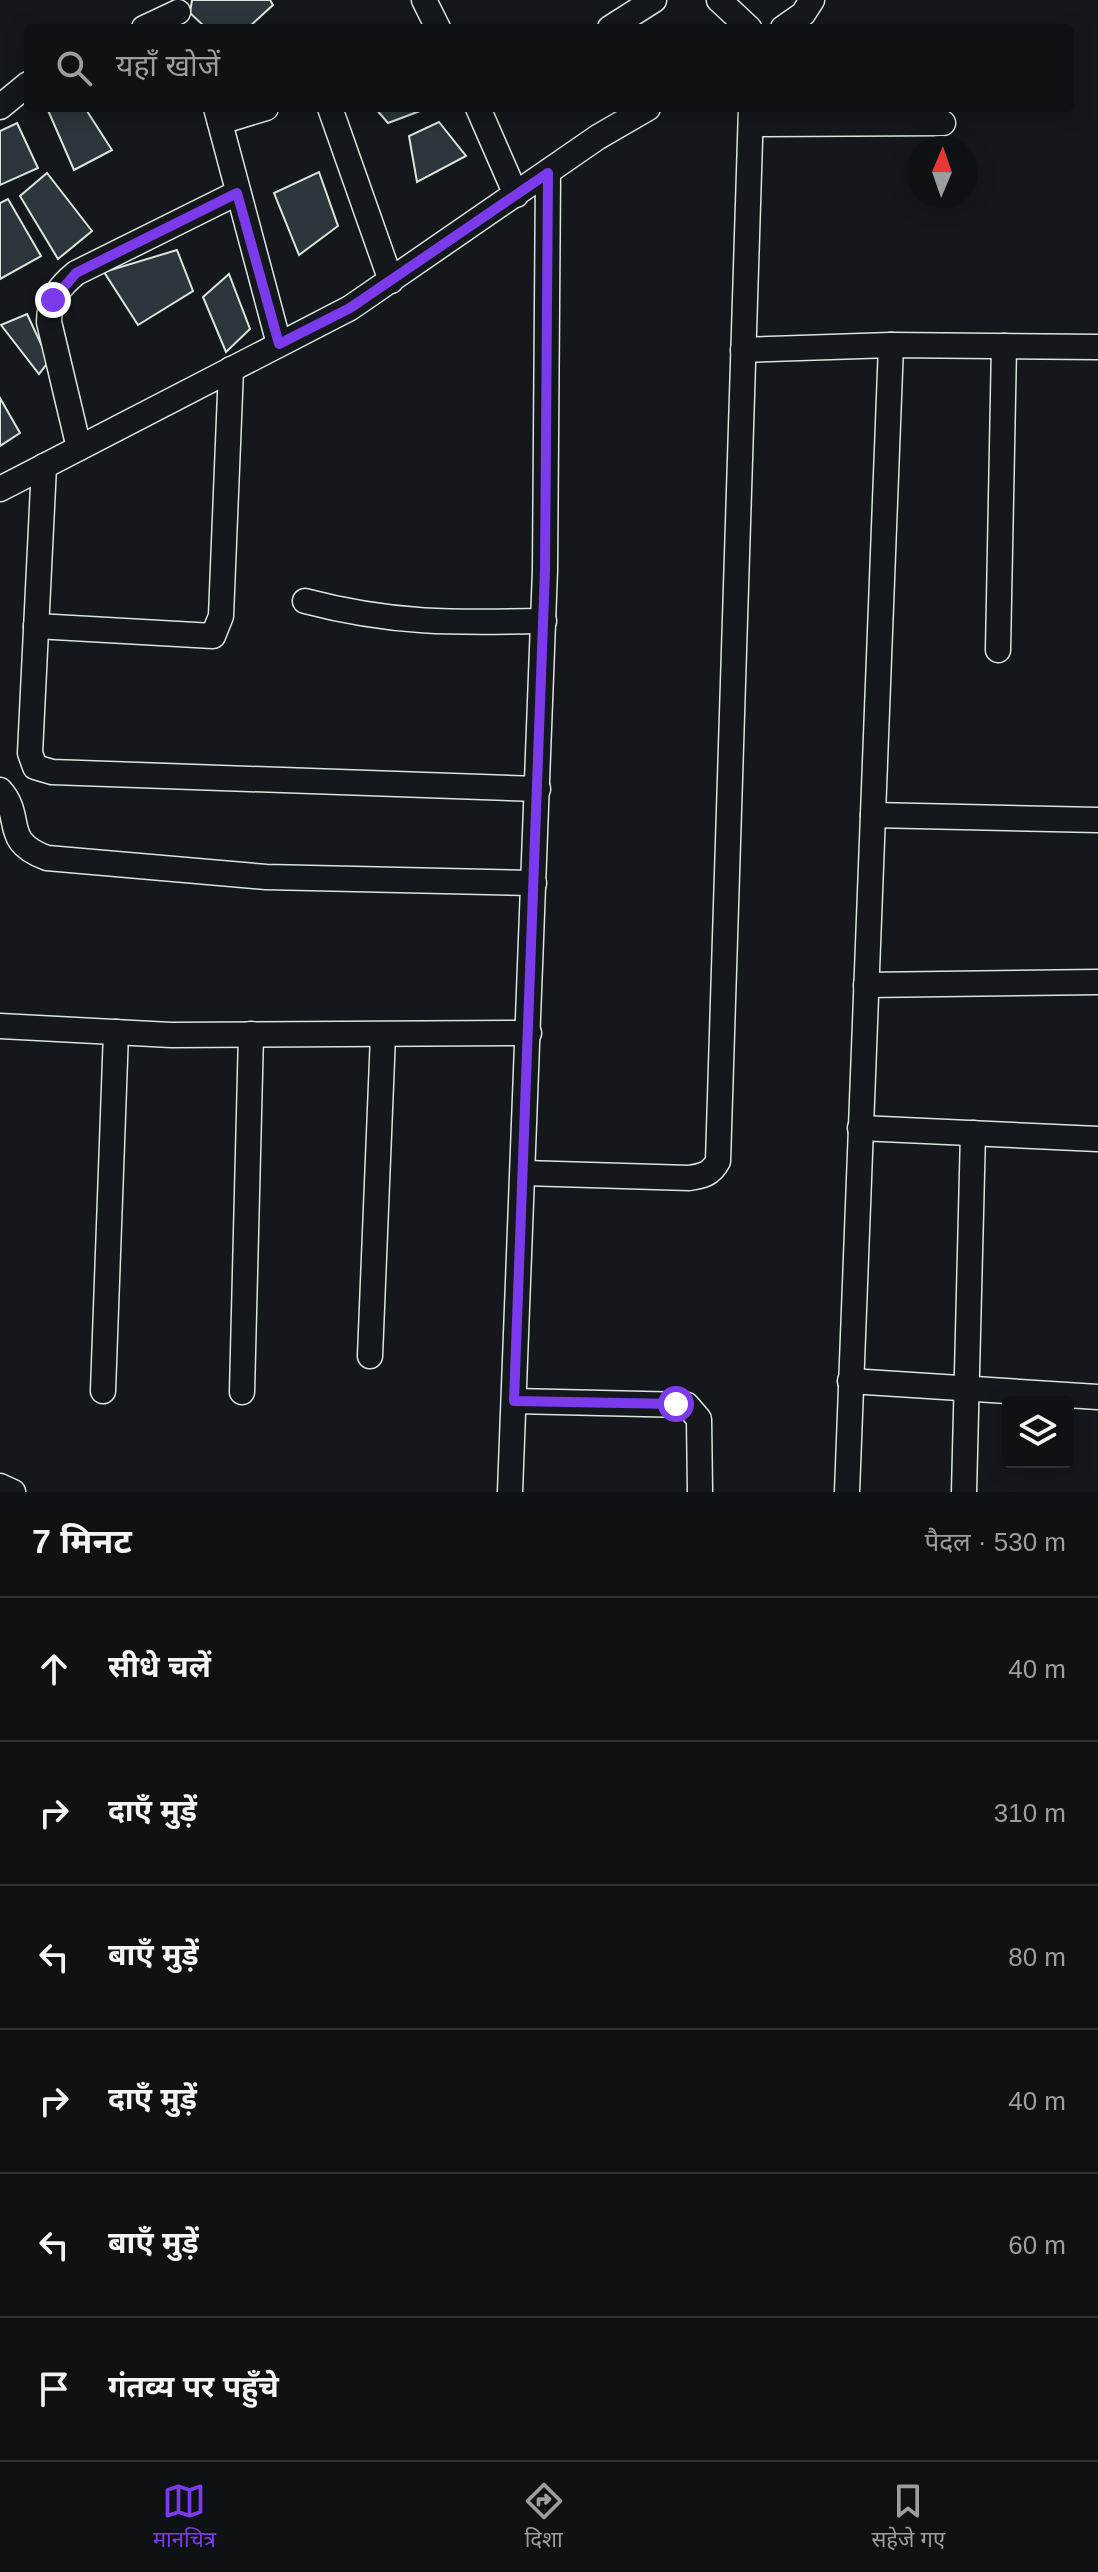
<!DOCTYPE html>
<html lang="hi">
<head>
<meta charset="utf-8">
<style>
	body { margin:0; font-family:Arial,"Noto Sans Devanagari",sans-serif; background:#181b1e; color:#f1f3f6 }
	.controls { position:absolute; right:24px; bottom:24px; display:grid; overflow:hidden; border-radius:8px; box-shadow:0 4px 20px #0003 }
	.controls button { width:72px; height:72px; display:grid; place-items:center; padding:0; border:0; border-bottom:2px solid #2f3234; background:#0f1215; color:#f1f3f6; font:40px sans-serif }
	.compass { position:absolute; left:906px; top:136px; width:72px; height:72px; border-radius:50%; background:#0f1215; box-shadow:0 4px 20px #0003; rotate:2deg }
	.stop { position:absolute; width:24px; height:24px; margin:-18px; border:6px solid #7c3aed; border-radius:50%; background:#fff }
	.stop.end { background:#7c3aed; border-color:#fff; box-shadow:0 2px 8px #0008 }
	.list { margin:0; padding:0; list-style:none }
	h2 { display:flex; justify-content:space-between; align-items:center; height:104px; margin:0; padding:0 32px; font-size:34px }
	h2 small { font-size:26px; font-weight:400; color:#9b9ea0 }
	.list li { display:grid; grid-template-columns:52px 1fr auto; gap:24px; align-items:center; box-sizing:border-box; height:144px; padding:0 32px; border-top:2px solid #2f3234 }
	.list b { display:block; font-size:30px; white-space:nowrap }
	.list em { font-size:26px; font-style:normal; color:#9b9ea0 }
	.icon { flex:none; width:44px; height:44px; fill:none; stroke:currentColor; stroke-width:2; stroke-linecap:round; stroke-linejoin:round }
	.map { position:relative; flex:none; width:1098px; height:1492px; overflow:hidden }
	.search { position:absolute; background:#0f1215; box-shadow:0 4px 20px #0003; left:24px; right:24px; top:24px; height:88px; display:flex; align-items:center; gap:20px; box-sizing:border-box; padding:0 28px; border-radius:8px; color:#9b9ea0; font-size:30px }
	.sheet { height:968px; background:#0f1215 }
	nav { display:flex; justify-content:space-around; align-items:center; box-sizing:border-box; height:112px; border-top:2px solid #2f3234; background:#0f1215; font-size:22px; color:#9b9ea0 }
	nav a { display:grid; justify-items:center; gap:4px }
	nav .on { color:#7c3aed }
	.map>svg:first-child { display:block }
	.building { fill:#2c363c; stroke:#d8e6dc; stroke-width:2 }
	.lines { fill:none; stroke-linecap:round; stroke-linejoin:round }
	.street-casing { stroke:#d8e6dc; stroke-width:27 }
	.street { stroke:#14181c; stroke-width:24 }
	.route { stroke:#7c3aed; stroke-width:10 }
</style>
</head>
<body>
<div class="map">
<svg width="1098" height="1492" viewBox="0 0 1098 1492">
	<rect width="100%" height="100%" fill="#14181c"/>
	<g class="building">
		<path d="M192 0H270L273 5 248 28H206L190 13Z"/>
		<path d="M47 108H85L112 150 74 170Z"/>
		<path d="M375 108H428L388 123Z"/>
		<path d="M439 122 466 156 417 182 409 136Z"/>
		<path d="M17 123 38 168 0 185V131Z"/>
		<path d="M319 172 338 226 299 255 274 193Z"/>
		<path d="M47 173 92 231 58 259 20 196Z"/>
		<path d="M8 199 41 256 0 279V203Z"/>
		<path d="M177 250 193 291 138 325 104 272Z"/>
		<path d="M229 274 250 329 226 352 203 297Z"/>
		<path d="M27 314 49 361 39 374 1 325Z"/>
		<path d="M0 398 20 433 0 446Z"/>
	</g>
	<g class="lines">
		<g class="street-casing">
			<g id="street">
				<path d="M424 0 438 28"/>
				<path d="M719 0 749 28"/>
				<path d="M144 28 178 12"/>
				<path d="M610 28 654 0"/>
				<path d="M783 28 803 14 812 0"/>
				<path d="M0 107 28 84"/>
				<path d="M216 108 279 344"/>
				<path d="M330 108 391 281"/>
				<path d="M478 108 516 195"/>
				<path d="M220 122 266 108"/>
				<path d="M751 124 943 123"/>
				<path d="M743 350 891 345 1098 347"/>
				<path d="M79 448 49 322C49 300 60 286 76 273L237 193"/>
				<path d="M44 466 30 753 35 767 52 772 538 789"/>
				<path d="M0 489 350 308 598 137 648 108"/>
				<path d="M305 601C392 624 455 623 544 621"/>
				<path d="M36 626 213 636 221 616 231 369"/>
				<path d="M998 650 1004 346"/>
				<path d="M0 790C25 818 0 841 47 858L266 877 534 883"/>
				<path d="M873 815 1098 820"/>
				<path d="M866 985 1098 982"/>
				<path d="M0 1026 171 1035 529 1033"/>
				<path d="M860 1128 1098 1139"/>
				<path d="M524 1173 689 1178C703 1176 711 1174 718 1161L751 108"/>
				<path d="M370 1356 383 1035"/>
				<path d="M850 1381 1098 1397"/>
				<path d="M103 1391 116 1032"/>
				<path d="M242 1392 251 1034"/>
				<path d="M514 1401 687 1405 699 1419 700 1492"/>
				<path d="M0 1486 13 1492"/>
				<path d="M510 1492 545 570 548 173"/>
				<path d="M847 1492 891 345"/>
				<path d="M964 1492 973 1133"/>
			</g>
		</g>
		<use href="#street" class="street"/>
	</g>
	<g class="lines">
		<path class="route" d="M53 300 76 273 237 193 279 344 350 308 548 173 545 570 514 1401 676 1404"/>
	</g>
</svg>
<div class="controls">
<button><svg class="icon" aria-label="layers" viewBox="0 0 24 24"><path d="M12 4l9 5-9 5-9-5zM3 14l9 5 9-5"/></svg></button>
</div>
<svg class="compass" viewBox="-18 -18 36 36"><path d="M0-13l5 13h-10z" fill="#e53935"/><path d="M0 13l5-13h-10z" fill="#9b9ea0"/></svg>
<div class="stop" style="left:676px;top:1404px"></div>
<div class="stop end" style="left:53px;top:300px"></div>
<div class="search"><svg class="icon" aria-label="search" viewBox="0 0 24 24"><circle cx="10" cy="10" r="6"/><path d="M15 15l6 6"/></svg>यहाँ खोजें</div>
</div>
<section class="sheet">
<h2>7 मिनट<small>पैदल · 530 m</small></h2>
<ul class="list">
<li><svg class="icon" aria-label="ahead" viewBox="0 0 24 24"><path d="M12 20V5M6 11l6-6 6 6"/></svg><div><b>सीधे चलें</b></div><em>40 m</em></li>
<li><svg class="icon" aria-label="right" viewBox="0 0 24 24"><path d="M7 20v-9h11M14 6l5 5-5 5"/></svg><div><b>दाएँ मुड़ें</b></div><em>310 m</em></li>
<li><svg class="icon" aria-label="left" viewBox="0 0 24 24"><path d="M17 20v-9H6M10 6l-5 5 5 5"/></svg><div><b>बाएँ मुड़ें</b></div><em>80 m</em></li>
<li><svg class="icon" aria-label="right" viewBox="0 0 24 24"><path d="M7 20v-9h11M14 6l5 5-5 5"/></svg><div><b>दाएँ मुड़ें</b></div><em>40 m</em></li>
<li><svg class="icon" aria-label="left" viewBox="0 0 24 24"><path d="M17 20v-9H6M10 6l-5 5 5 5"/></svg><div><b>बाएँ मुड़ें</b></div><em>60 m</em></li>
<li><svg class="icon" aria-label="arrive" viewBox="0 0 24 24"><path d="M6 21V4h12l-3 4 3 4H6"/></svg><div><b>गंतव्य पर पहुँचे</b></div></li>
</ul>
</section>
<nav>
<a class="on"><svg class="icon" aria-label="map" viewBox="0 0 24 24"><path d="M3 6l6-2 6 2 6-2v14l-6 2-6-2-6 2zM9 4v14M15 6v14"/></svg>मानचित्र</a>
<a><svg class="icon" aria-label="directions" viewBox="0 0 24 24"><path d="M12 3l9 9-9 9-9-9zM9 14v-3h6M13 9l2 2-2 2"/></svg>दिशा</a>
<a><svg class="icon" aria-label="saved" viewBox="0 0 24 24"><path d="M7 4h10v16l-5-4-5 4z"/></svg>सहेजे गए</a>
</nav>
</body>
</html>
